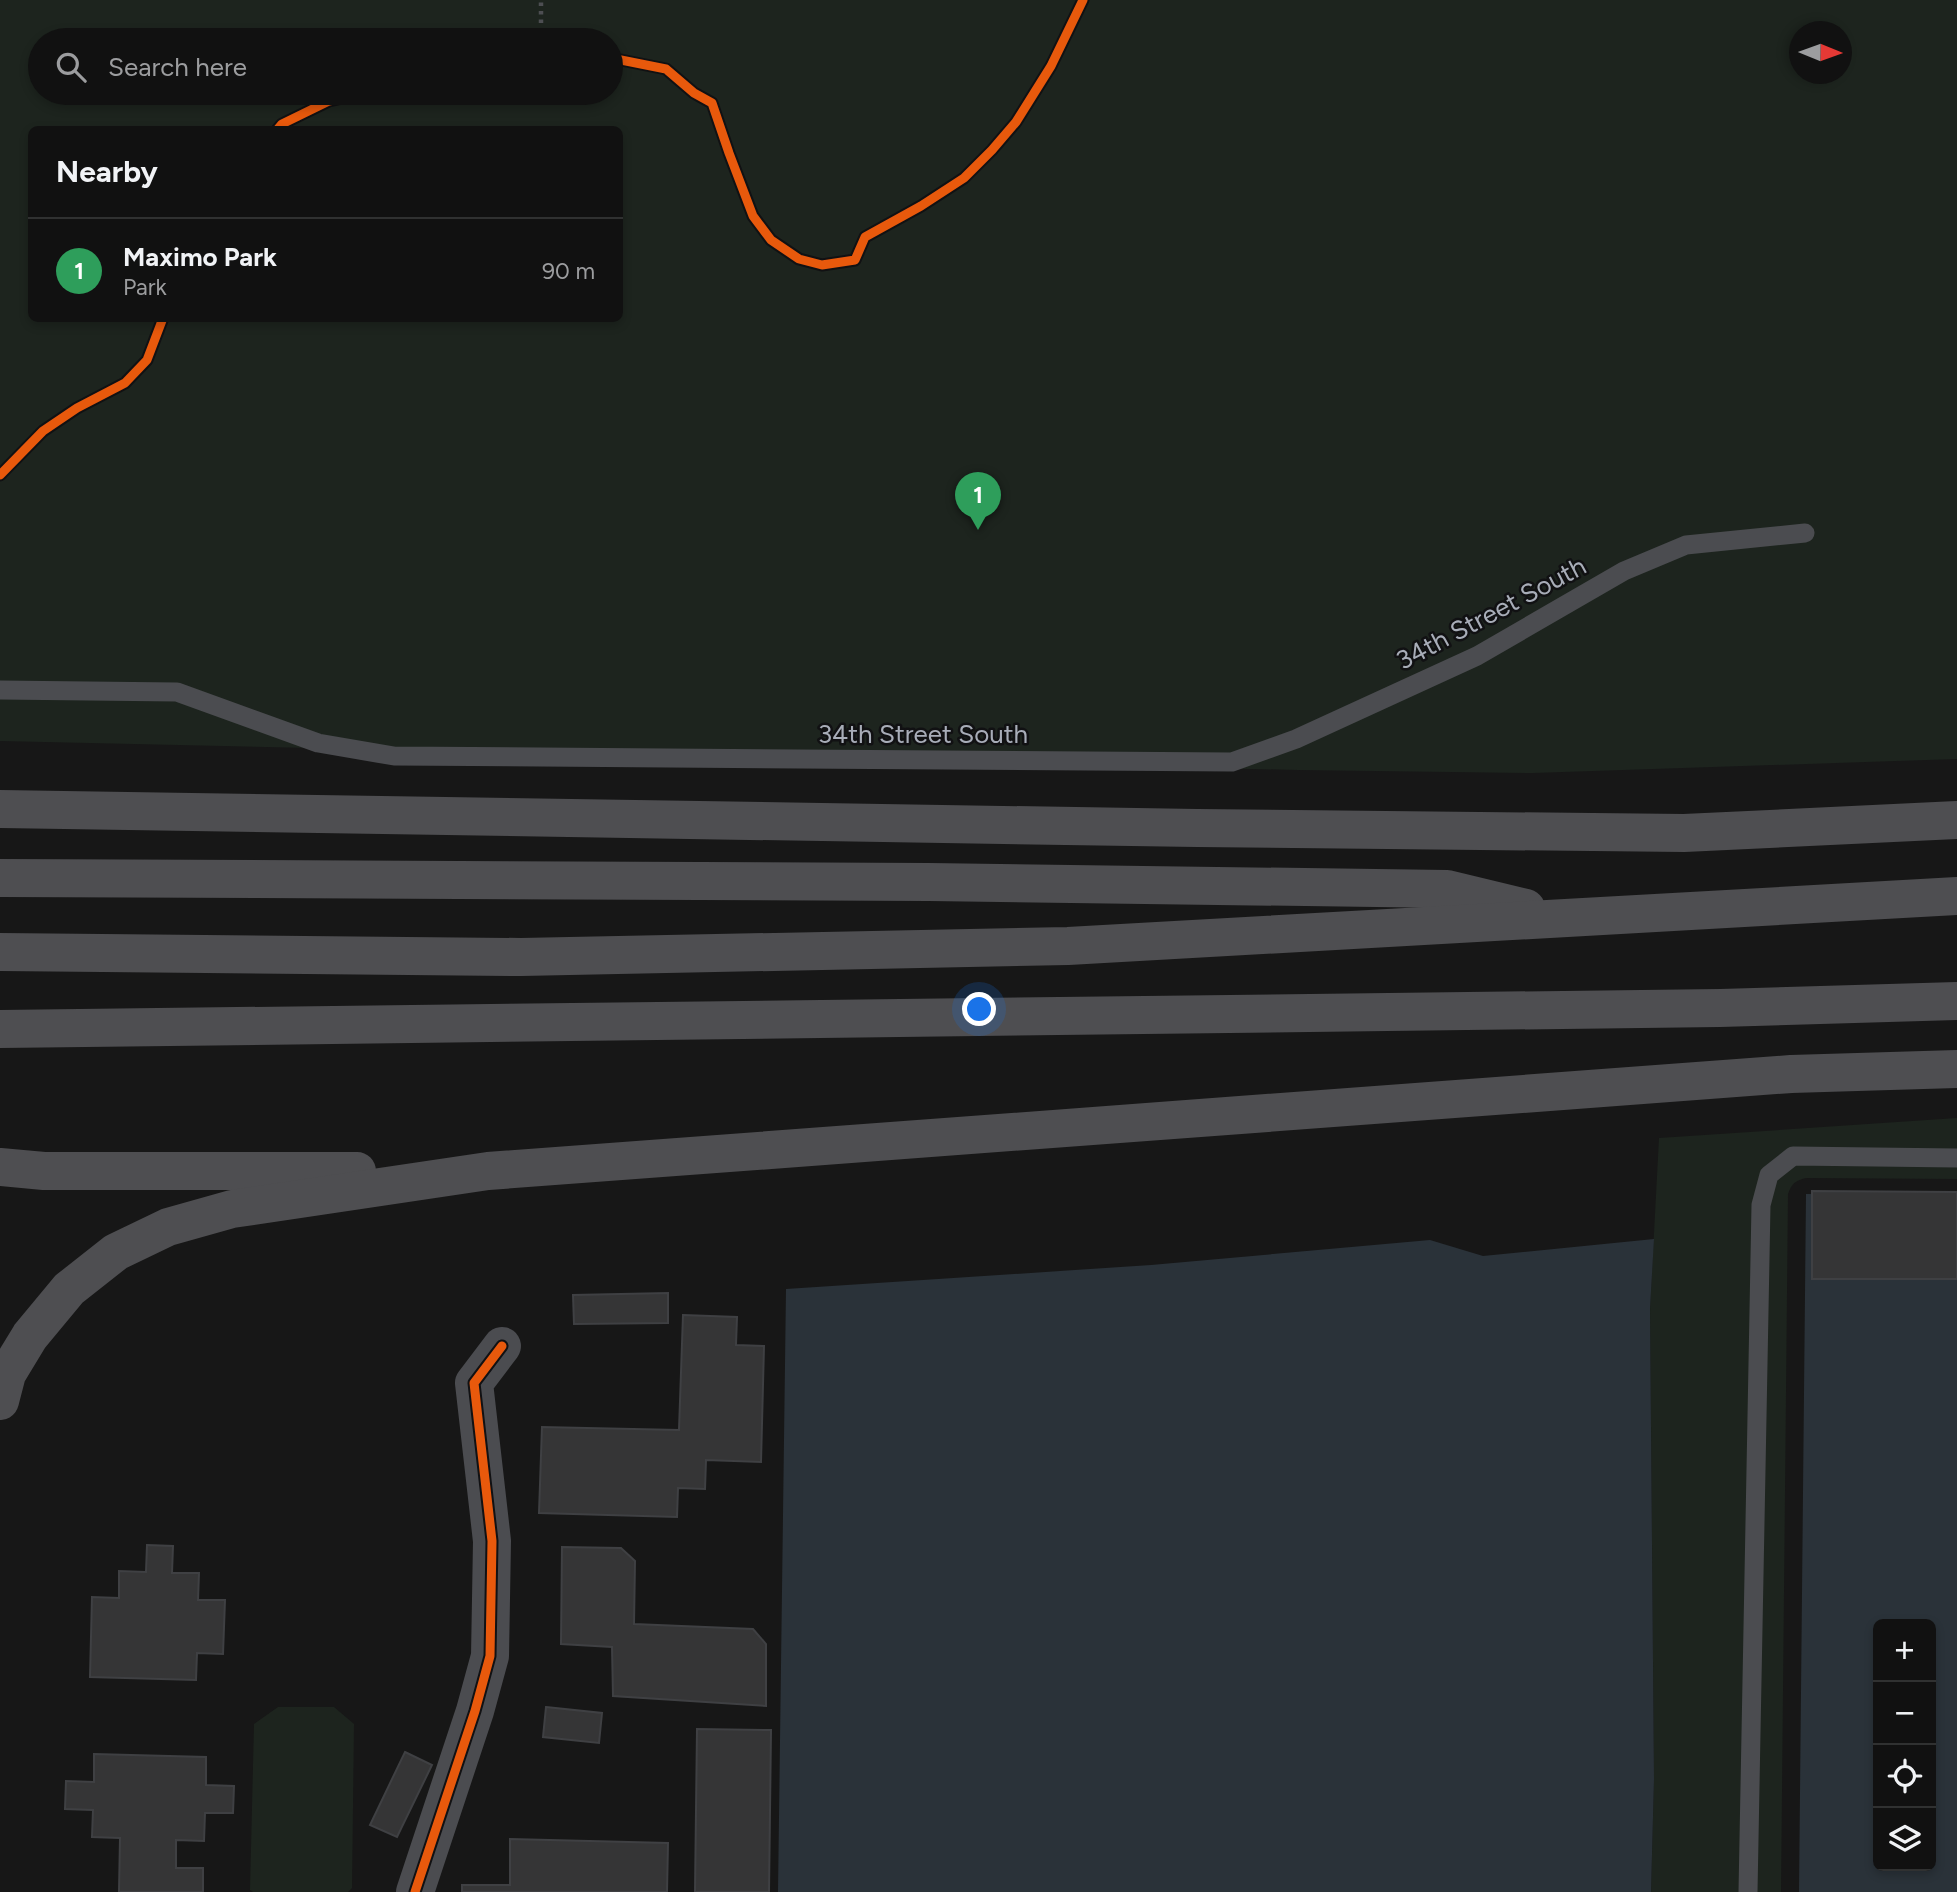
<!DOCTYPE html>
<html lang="en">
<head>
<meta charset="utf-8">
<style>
	body { margin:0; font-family:Figtree,sans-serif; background:#1e1f1f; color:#f1f3f6 }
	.controls { position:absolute; right:21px; bottom:21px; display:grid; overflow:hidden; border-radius:10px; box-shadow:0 4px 10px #0003 }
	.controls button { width:63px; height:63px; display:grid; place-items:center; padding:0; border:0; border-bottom:2px solid #303131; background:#111; color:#f1f3f6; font:35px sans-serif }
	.compass { position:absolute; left:1789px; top:21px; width:63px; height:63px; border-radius:50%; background:#111; box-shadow:0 4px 10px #0003; rotate:91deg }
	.you { position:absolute; left:980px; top:1010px; width:24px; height:24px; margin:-18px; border:5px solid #fff; border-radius:50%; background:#1a73e8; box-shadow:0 0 0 10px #1a73e833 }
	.badge { display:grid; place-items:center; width:46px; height:46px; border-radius:50%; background:#757880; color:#fff; font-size:23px; font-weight:700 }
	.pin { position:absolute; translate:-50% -58px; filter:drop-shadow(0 2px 4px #0008) }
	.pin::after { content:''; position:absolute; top:37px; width:24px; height:21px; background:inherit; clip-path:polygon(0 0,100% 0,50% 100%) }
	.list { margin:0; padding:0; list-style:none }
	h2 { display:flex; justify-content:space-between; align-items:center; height:91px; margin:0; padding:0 28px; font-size:30px }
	h2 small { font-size:23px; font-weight:400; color:#9c9d9f }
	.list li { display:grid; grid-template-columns:46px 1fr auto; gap:21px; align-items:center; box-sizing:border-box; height:105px; padding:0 28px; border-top:2px solid #303131 }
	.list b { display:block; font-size:26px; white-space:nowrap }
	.list p { margin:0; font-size:23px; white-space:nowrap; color:#9c9d9f }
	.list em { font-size:23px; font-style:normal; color:#9c9d9f }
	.icon { flex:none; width:38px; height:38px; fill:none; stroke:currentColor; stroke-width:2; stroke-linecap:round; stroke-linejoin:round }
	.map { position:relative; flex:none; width:1957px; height:1892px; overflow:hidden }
	.search { position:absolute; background:#111; box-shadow:0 4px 10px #0003; left:28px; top:28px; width:595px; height:77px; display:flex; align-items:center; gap:18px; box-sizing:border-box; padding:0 24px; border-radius:38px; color:#9c9d9f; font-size:26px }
	.panel { position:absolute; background:#111; box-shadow:0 4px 10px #0003; left:28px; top:126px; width:595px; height:196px; border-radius:10px }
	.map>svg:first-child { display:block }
	.green { fill:#1d241e; fill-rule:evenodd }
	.water { fill:#2a3239; fill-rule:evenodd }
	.building { fill:#353536; stroke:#3f4043; stroke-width:2 }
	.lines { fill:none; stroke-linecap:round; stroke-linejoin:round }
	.path { stroke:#4d4e52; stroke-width:4.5; stroke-dasharray:3.5 5; stroke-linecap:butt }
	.lane { stroke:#4b4c50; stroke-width:19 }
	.street { stroke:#4b4c50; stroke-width:38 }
	.highway { stroke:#4e4e51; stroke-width:38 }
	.cycleway-casing { stroke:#111113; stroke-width:13 }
	.cycleway { stroke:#e8590c; stroke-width:9 }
	.labels { text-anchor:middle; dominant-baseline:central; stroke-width:5; stroke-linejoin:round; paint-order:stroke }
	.street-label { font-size:26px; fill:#a8adb8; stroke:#111113 }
</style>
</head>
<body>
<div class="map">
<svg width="1957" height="1892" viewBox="0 0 1957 1892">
	<rect width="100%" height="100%" fill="#171717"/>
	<g class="green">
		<path d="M0 0H1957V759L1533 773 1298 770 0 741ZM1800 32H1842V74H1800ZM40 40H611V93H40ZM32 130H620V318H32Z"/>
		<path d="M1957 1118V1179L1806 1178C1795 1181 1792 1183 1788 1194L1781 1892H1651L1654 1779 1650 1309 1659 1138Z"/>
		<path d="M278 1707H334L354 1724 352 1888 348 1892H253L250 1890 254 1724Z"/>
	</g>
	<g class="water">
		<path d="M1806 1194 1957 1195V1892H1799ZM1878 1624H1931V1866H1878Z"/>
		<path d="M1654 1239 1650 1309 1654 1779 1651 1892H778L786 1289 1151 1265 1430 1240 1483 1256Z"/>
	</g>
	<g class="building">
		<path d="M1812 1191 1957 1192V1279H1812Z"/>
		<path d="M668 1293V1323L574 1324 573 1295Z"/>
		<path d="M683 1315 737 1317 736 1345 764 1346 761 1462 706 1460 705 1489 678 1488 677 1517 539 1513 542 1427 679 1430Z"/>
		<path d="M147 1545 173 1546 172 1573H199L198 1600H225L223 1654 197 1653 196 1680 90 1677 92 1597 119 1598V1571L146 1572Z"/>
		<path d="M562 1547 621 1548 635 1561 634 1624 753 1629 766 1644V1706L613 1696 612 1647 561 1644Z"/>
		<path d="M546 1707 602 1713 599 1743 543 1737Z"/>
		<path d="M697 1729 771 1730 769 1892H695Z"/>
		<path d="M405 1752 432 1765 397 1837 370 1825Z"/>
		<path d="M94 1754 206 1757V1785L234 1786 233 1813H205L204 1841 176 1840V1868H203V1892H119L120 1838 92 1837 93 1810 65 1809 66 1781 94 1782Z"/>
		<path d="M510 1839 668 1843 667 1892H462V1885H510Z"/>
	</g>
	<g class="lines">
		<path class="path" d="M541 40V0"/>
		<g class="lane">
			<path d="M0 690 177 692 318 743 394 756 1232 762 1296 739 1477 656 1624 571 1686 545 1805 533"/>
			<path d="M1748 1892 1761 1205 1769 1175 1793 1156 1957 1158"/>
		</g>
		<path class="street" d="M415 1892 475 1711 490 1656 492 1541 474 1383 502 1346"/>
		<g class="highway">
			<path d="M0 809 1197 828 1684 833 1957 820"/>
			<path d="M0 878 929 882 1447 889 1526 908"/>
			<path d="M0 952 521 957 1068 946 1957 896"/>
			<path d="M0 1029 1720 1008 1957 1001"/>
			<path d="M0 1167 44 1171H357"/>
			<path d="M0 1401 7 1374 30 1336 69 1289 116 1252 168 1227 232 1209 488 1171 1791 1074 1957 1069"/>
		</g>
		<g class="cycleway-casing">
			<g id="cycleway">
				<path d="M611 58 666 69 694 93 712 103 729 153 753 216 771 240 799 259 822 265 855 260 865 237 921 206 964 178 992 150 1016 122 1051 66 1083 0"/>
				<path d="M277 130 282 124 329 101 364 93"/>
				<path d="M0 475 43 431 77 408 125 383 147 360 163 318"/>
				<path d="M415 1892 475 1711 490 1656 492 1541 474 1383 502 1346"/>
			</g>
		</g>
		<use href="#cycleway" class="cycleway"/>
	</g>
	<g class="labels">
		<g class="street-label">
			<text transform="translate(1491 613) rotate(-28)">34th Street South</text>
			<text x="923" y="734">34th Street South</text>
		</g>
	</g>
</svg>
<div class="controls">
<button>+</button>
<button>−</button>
<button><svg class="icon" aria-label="locate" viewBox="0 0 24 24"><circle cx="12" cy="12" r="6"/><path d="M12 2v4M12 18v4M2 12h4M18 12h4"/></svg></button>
<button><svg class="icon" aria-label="layers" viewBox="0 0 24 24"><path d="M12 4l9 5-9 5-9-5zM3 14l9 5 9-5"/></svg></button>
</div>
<svg class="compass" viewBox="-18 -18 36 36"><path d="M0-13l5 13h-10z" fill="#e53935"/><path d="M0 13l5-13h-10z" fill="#9c9d9f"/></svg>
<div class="you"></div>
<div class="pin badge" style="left:978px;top:530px;background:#2e9e5b">1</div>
<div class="search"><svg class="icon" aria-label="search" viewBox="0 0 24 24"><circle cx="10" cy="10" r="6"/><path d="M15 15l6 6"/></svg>Search here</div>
<section class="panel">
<h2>Nearby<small></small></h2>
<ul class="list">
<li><span class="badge" style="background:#2e9e5b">1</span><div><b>Maximo Park</b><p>Park</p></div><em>90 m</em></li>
</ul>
</section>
</div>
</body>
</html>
